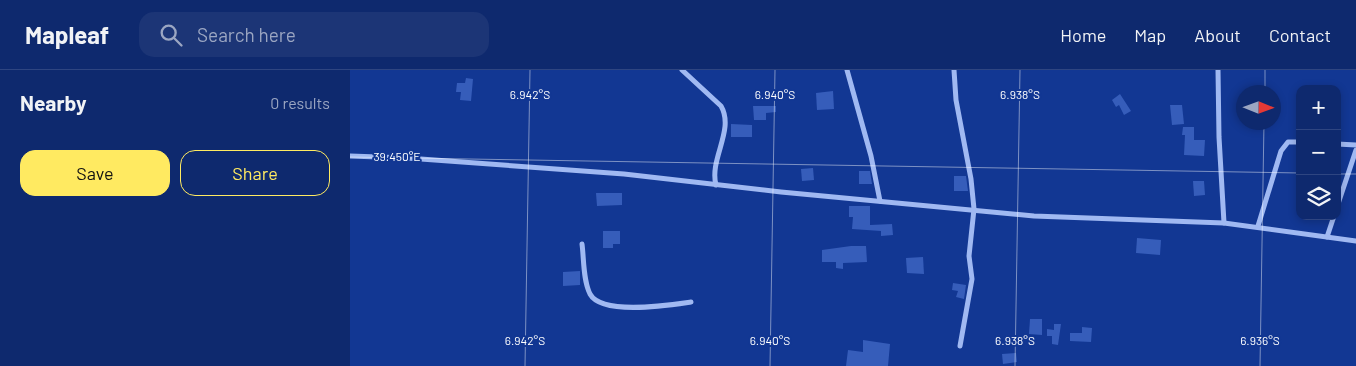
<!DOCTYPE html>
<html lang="en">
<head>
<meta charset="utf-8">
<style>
	body { margin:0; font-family:Barlow,sans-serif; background:#1c3576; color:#f1f3f6 }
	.controls { position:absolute; right:15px; top:15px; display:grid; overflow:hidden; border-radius:10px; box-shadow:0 2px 8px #0003 }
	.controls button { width:45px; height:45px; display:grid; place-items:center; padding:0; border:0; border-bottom:1px solid #2e4581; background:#0e296e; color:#f1f3f6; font:25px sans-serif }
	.compass { position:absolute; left:886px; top:15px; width:45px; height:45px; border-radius:50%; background:#0e296e; box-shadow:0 2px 8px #0003; rotate:91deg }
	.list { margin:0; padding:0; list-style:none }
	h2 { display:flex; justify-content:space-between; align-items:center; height:65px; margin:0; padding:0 20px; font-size:21px }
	h2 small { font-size:16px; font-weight:400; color:#9ba6c2 }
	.actions { display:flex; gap:10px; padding:15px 20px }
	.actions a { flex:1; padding:11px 0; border:1px solid #ffea61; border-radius:15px; text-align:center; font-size:18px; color:#ffea61 }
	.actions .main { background:#ffea61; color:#111 }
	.icon { flex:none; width:28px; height:28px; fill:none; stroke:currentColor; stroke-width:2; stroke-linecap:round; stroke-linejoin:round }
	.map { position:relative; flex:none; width:1006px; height:296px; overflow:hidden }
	header { display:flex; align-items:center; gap:30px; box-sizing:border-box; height:70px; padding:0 25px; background:#0e296e; border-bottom:1px solid #2e4581 }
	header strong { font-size:24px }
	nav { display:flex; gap:28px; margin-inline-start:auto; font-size:18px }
	.search { width:350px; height:45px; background:#1c3576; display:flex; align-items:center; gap:12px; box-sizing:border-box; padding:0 18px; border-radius:15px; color:#9ba6c2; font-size:19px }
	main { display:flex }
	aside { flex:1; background:#0e296e }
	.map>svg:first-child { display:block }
	.building { fill:#365dba }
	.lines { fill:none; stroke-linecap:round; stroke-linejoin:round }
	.minor { stroke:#a0b9f2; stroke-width:5 }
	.ticks { fill:none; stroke:#fff; stroke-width:1; stroke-opacity:0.45 }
	.ticks-label { font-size:12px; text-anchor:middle; fill:#fff; stroke:#123793; stroke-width:4; stroke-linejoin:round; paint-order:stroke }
</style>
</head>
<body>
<header>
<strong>Mapleaf</strong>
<div class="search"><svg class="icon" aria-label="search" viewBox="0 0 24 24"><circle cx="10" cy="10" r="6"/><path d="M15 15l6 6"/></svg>Search here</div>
<nav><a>Home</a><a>Map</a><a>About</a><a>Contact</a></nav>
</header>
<main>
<aside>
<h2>Nearby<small>0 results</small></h2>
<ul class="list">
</ul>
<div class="actions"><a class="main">Save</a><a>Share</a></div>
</aside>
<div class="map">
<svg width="1006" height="296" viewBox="0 0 1006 296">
	<rect width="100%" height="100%" fill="#123793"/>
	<g class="building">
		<path d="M116 8 123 9 121 31 110 30 111 22H106L107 13H115Z"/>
		<path d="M483 21 484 39 467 40 466 23Z"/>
		<path d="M770 24 781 41 774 45 769 35 766 37 762 30Z"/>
		<path d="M820 35H832L834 54 822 55Z"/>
		<path d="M403 36H426V42L416 43V50H404Z"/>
		<path d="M381 54 402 55V67H381Z"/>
		<path d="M833 57H844V70H855L854 86 834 85 835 65H832Z"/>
		<path d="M463 98 464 110 452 111 451 99Z"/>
		<path d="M509 101H520L522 114H509Z"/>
		<path d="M604 106H616L618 121H604Z"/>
		<path d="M843 111H854L855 125 844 126Z"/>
		<path d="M246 123H272V135L247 136Z"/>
		<path d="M499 136H520V155L542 154 543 165 531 166V161L502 159 503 147H499Z"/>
		<path d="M253 161H270V174H263V178H253Z"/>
		<path d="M787 168 811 170 810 185 786 183Z"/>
		<path d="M501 176H516L517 192 493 193V199L486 198V192H472V180Z"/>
		<path d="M573 187 574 204 557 203 556 188Z"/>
		<path d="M230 201V215L213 216V202Z"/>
		<path d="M603 213 616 215 614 229 606 227 608 221 602 220Z"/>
		<path d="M680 249H692V265L679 264Z"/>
		<path d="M704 254H711L708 275 702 274V266H697V259L704 260Z"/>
		<path d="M732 257 742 258 741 272 720 271V263H732Z"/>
		<path d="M513 270 540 274 538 296H496L498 280 513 282Z"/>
		<path d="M666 283 667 292 653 294 652 284Z"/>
	</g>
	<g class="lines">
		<g class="minor">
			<path d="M332 0 371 36C385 60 359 89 366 115"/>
			<path d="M497 0 521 86 530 131"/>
			<path d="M604 0 606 30 621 109 624 139 619 186 622 209 610 276"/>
			<path d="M868 0 869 67 874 153"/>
			<path d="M987 74 1006 75"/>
			<path d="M0 86 57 88 274 104 431 122 684 146 874 153 1006 171"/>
			<path d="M987 137 1006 80"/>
			<path d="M908 156 931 81 938 72H950"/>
			<path d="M977 167 984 146"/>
			<path d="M232 174C234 189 233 210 240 224 252 246 320 235 341 232"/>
		</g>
	</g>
	<path class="ticks" d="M915 22V0M0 87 950 103M987 104H1006M175 296 180 0M420 296 425 0M665 296 670 0M910 296 914 52"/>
	<g class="ticks-label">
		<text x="180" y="29">6.942°S</text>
		<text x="425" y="29">6.940°S</text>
		<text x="670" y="29">6.938°S</text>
		<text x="47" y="91">39.450°E</text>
		<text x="175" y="275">6.942°S</text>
		<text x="420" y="275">6.940°S</text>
		<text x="665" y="275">6.938°S</text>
		<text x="910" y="275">6.936°S</text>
	</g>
</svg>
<div class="controls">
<button>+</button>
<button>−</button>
<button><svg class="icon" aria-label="layers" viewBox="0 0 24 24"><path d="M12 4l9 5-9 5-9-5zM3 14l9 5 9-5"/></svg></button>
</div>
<svg class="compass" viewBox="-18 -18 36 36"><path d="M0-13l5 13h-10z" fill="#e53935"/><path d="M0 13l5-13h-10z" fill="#9ba6c2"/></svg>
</div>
</main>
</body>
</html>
